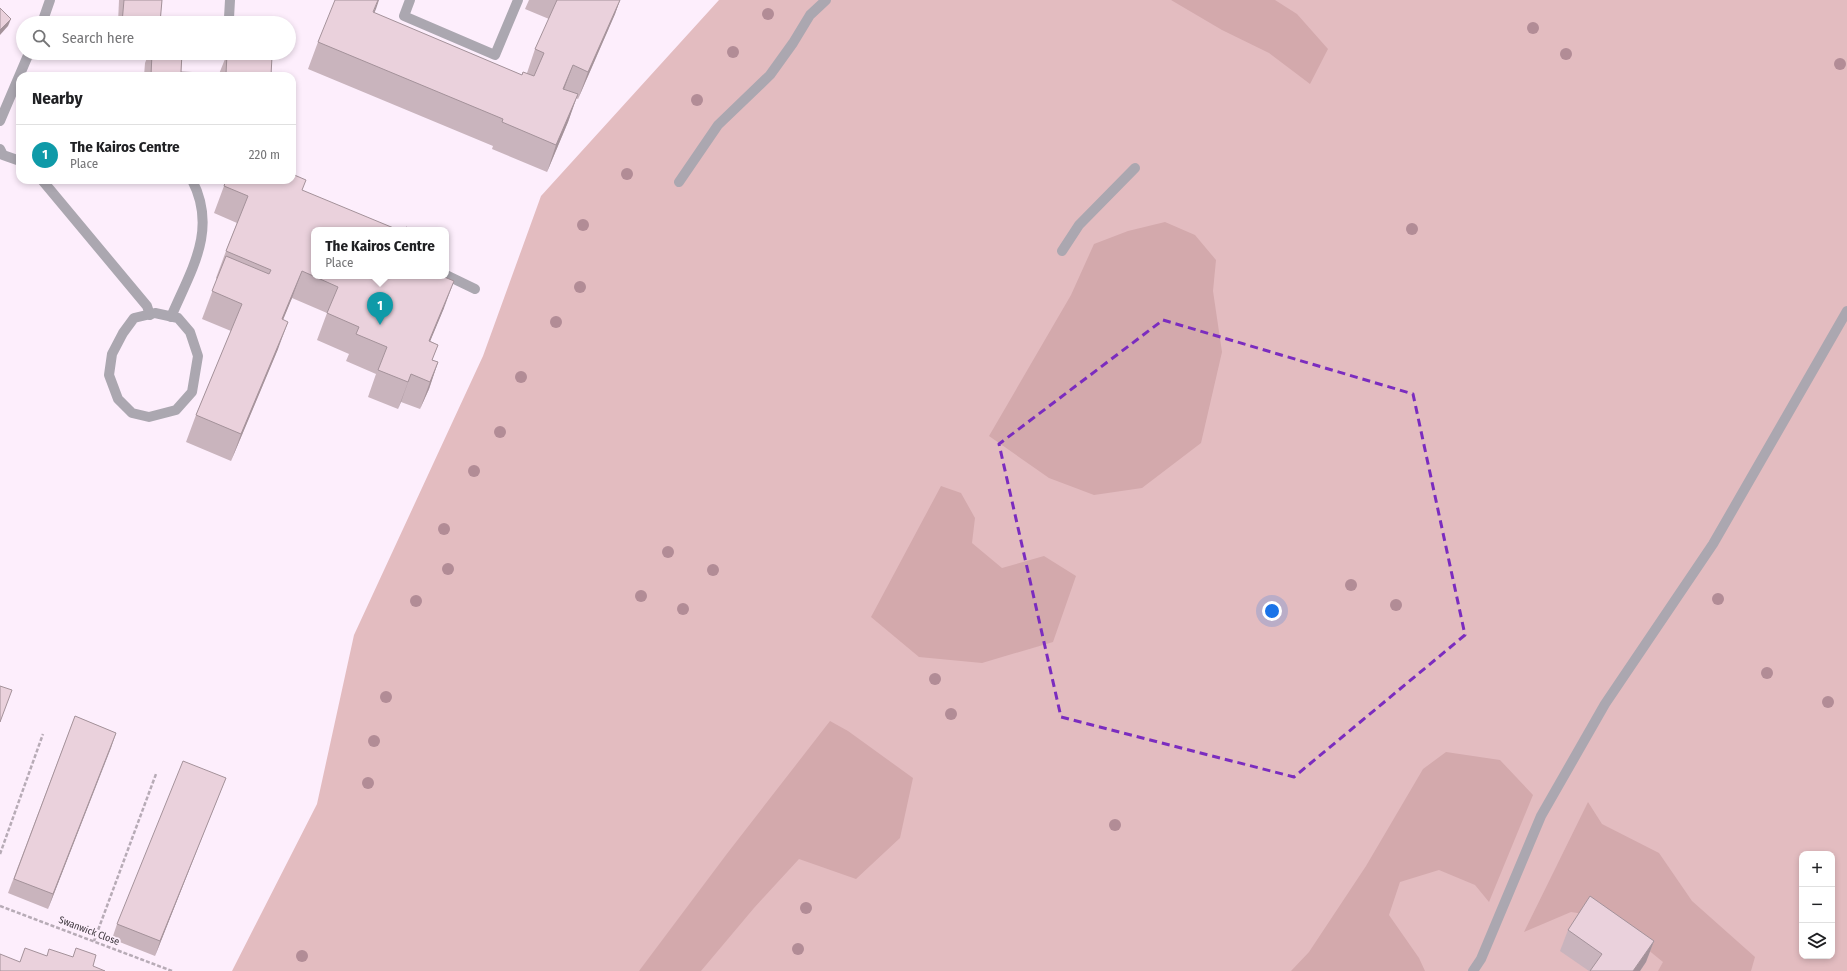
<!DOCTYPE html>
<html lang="en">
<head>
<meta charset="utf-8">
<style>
	body { margin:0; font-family:"Fira Sans Condensed",sans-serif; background:#f6f6f6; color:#202124 }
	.controls { position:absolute; right:12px; bottom:12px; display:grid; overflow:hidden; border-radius:8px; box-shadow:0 2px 6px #0003 }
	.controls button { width:36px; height:36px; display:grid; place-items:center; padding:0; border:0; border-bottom:1px solid #e0e0e0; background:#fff; color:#202124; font:20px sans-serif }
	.you { position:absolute; left:1272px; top:611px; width:14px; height:14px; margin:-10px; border:3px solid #fff; border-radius:50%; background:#1a73e8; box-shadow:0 0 0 6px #1a73e833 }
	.badge { display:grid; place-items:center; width:26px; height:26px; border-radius:50%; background:#ea580c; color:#fff; font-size:13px; font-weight:700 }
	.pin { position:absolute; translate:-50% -33px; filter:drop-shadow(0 1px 2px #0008) }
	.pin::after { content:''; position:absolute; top:21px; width:14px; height:12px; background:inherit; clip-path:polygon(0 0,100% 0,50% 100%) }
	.popup { position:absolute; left:311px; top:227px; width:138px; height:52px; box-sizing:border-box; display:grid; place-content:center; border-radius:8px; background:#fff; filter:drop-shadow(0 1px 3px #0005); font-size:13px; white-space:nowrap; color:#757577 }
	.popup b { font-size:15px; color:#202124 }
	.popup::after { content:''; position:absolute; left:50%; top:100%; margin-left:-8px; border:8px solid transparent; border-top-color:#fff }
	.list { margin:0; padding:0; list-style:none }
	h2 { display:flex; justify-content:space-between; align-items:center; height:52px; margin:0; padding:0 16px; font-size:17px }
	h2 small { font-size:13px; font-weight:400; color:#757577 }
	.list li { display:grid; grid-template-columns:26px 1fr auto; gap:12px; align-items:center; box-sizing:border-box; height:60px; padding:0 16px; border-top:1px solid #e0e0e0 }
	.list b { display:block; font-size:15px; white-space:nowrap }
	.list p { margin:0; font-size:13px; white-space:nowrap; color:#757577 }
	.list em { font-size:13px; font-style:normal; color:#757577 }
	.icon { flex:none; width:22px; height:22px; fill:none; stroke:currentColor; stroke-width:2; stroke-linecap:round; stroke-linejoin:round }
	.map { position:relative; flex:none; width:1847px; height:971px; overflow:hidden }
	.search { position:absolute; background:#fff; box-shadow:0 2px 6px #0003; left:16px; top:16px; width:280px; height:44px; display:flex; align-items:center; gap:10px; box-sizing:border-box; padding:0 14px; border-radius:22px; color:#757577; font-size:15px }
	.panel { position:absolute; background:#fff; box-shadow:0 2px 6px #0003; left:16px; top:72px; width:280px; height:112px; border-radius:12px }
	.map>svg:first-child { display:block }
	.green { fill:#e3bcc0; fill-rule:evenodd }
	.forest { fill:#d3a9ac }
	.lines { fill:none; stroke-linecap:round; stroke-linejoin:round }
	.path { stroke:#b7abb6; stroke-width:2.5; stroke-dasharray:4 2; stroke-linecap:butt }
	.lane { stroke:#aba7b0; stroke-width:10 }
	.street { stroke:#aba7b0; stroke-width:10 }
	.tree { fill:#b28c96 }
	.wall { fill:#c9b4bd }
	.shaded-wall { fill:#a4929a }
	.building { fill:#ead1dc; stroke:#a4929a }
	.marked { fill:none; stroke:#7b2cbf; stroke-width:3; stroke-dasharray:8 5; stroke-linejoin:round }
	.labels { text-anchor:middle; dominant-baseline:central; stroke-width:4; stroke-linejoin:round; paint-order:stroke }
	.street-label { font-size:10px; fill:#3c353c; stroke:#fdeefc }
</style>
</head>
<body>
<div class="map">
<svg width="1847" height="971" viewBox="0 0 1847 971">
	<rect width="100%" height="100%" fill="#fdeefc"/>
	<path class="green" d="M719 0H1847V971H232L317 804 354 635 483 356 541 196ZM1802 854H1832V956H1802Z"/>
	<g class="forest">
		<path d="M1171 0H1275L1297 14 1328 49 1310 84 1269 53 1222 30Z"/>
		<path d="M1165 222 1195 235 1216 260 1213 291 1222 352 1201 443 1142 488 1094 495 1049 478 989 436 1071 295 1094 244 1128 231Z"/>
		<path d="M941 486 961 493 975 518 972 543 1002 568 1044 556 1076 576 1053 642 982 663 919 657 871 617Z"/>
		<path d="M830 721 848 731 913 778 900 838 856 879 799 859 754 908 701 971H639L726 855Z"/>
		<path d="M1446 752 1500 760 1533 795 1489 902 1475 885 1439 870 1400 882 1389 915 1419 958 1425 971H1291L1309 952 1366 866 1423 769Z"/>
		<path d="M1588 802 1602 824 1659 853 1692 901 1755 957 1751 971H1658L1663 962 1609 918 1571 912 1524 932Z"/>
	</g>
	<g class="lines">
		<g class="path">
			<path d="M42 74 59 76"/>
			<path d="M19 140 20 133"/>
			<path d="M0 854 43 734"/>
			<path d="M0 906 172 971"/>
			<path d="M94 941 156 774"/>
		</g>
		<g class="lane">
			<path d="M410 0 404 16 495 55 518 0"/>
			<path d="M229 18 230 0"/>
			<path d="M0 149 3 155 20 161"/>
			<path d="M42 180 147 306 150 315"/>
			<path d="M679 182 718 125 770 75 793 43 810 15 826 0"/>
			<path d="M1062 251 1079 225 1135 168"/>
			<path d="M446 275 475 289"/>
			<path d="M155 313 178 318 190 332 198 356 192 392 176 410 149 417 132 413 118 399 109 375 112 354 123 333 134 318Z"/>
			<path d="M171 317C191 270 218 230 192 180"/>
			<path d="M1473 971 1481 959 1541 816 1605 704 1713 544 1847 311"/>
		</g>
		<g class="street">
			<path d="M42 23 50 0"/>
			<path d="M0 121 29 53"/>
		</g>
	</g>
	<g class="tree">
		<circle cx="768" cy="14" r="6"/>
		<circle cx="1533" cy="28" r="6"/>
		<circle cx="733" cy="52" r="6"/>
		<circle cx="1566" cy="54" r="6"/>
		<circle cx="1840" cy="64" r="6"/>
		<circle cx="697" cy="100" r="6"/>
		<circle cx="627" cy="174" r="6"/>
		<circle cx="583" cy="225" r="6"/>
		<circle cx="1412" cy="229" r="6"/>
		<circle cx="580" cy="287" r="6"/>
		<circle cx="556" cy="322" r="6"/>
		<circle cx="521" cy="377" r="6"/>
		<circle cx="500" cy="432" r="6"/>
		<circle cx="474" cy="471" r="6"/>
		<circle cx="444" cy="529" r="6"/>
		<circle cx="668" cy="552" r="6"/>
		<circle cx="448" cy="569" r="6"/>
		<circle cx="713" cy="570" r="6"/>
		<circle cx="1351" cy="585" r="6"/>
		<circle cx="641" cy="596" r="6"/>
		<circle cx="1718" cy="599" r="6"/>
		<circle cx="416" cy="601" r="6"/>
		<circle cx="1396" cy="605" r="6"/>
		<circle cx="683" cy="609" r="6"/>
		<circle cx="1767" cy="673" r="6"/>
		<circle cx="935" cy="679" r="6"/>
		<circle cx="386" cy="697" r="6"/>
		<circle cx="1828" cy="702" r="6"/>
		<circle cx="951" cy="714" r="6"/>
		<circle cx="374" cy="741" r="6"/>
		<circle cx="368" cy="783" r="6"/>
		<circle cx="1115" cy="825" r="6"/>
		<circle cx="806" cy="908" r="6"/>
		<circle cx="798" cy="949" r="6"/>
		<circle cx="302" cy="956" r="6"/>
	</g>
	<g class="wall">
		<path d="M119 0H162L160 23H118Z"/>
		<path d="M529 0H620L615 14 578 99 576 98 568 122 547 172 492 149 493 146 308 69 318 42 374 13 522 75 527 73 535 49 549 19 525 9Z"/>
		<path d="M149 53H182L181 72 219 74 227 54 271 76H144L145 63Z"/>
		<path d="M224 186 302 190 314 230 444 308 430 341 438 345 432 360 438 362 429 389 420 409 401 402 398 409 368 397 376 374 346 361 349 354 317 340 327 313 292 298 283 320 278 349 231 461 186 442 196 415 231 331 202 319 217 279 216 278 226 251 237 223 214 213Z"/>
		<path d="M75 716 116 733 48 909 8 893Z"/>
		<path d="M220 792 155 956 112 939 117 924Z"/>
		<path d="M1568 930 1654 941 1646 962 1640 971H1589L1560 951Z"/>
	</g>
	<g class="shaded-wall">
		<path d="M378 0H379L376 9 363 39Z"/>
		<path d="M620 0 615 14 578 99 588 72Z"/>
		<path d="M11 19 8 26 0 35V30Z"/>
		<path d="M573 65 563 92V89Z"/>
		<path d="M578 94 568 122 547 172 556 145Z"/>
		<path d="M302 271 292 298 272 346 282 319Z"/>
		<path d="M454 281 444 308 419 368 429 341Z"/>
		<path d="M288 322 278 349 231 461 241 434Z"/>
		<path d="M438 362 429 389 420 409 430 382Z"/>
		<path d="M411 374 401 402 398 409 408 382Z"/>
		<path d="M116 733 111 748 48 909 53 894Z"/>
		<path d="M226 778 220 792 155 956 160 941Z"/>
		<path d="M1654 941 1646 962 1640 971H1633Z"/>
	</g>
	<g class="building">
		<path d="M124 0H162L160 23H122Z"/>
		<path d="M335 0H378L373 12 522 75 523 72 534 76 544 53 535 49 557 0H620L588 72 573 65 563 89 578 94 556 145 502 122 503 119 318 42Z"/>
		<path d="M0 8 11 19 0 30Z"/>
		<path d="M152 53H182L181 72 226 74 227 54 272 56 271 76H151Z"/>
		<path d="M292 174 306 180 302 190 396 229V230H314V276H442L454 281 429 341 438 345 432 360 438 362 430 382 411 374 408 382 378 370 387 347 356 334 359 327 327 313 338 287 302 271 282 319 288 322 241 434 196 415 242 304 212 291 226 256 269 274 271 270 226 251 248 196 224 186 226 180H292Z"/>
		<path d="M406 227 413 230H405Z"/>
		<path d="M0 686 12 690 0 722Z"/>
		<path d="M75 716 116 733 53 894 14 879Z"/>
		<path d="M183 761 226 778 160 941 117 924Z"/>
		<path d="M1590 896 1654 941 1633 971H1590L1602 954 1568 930Z"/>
		<path d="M25 948 47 956 49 949 73 957 76 948 96 955 93 966 105 971H0V954L20 962Z"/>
	</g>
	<path class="marked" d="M1163 320 1413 394 1465 635 1294 777 1061 717 999 444Z"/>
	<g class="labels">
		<g class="street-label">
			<text transform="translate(89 931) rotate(21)">Swanwick Close</text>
		</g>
	</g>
</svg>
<div class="controls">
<button>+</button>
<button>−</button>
<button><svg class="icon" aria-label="layers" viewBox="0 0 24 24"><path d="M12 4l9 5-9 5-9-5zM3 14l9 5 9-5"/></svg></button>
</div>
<div class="you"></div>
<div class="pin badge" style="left:380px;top:325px;background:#0f9aa8">1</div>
<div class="popup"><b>The Kairos Centre</b>Place</div>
<div class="search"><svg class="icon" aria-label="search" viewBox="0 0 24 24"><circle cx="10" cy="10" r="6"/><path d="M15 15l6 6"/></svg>Search here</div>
<section class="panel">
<h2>Nearby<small></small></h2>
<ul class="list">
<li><span class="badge" style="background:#0f9aa8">1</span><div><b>The Kairos Centre</b><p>Place</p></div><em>220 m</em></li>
</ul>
</section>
</div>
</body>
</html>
